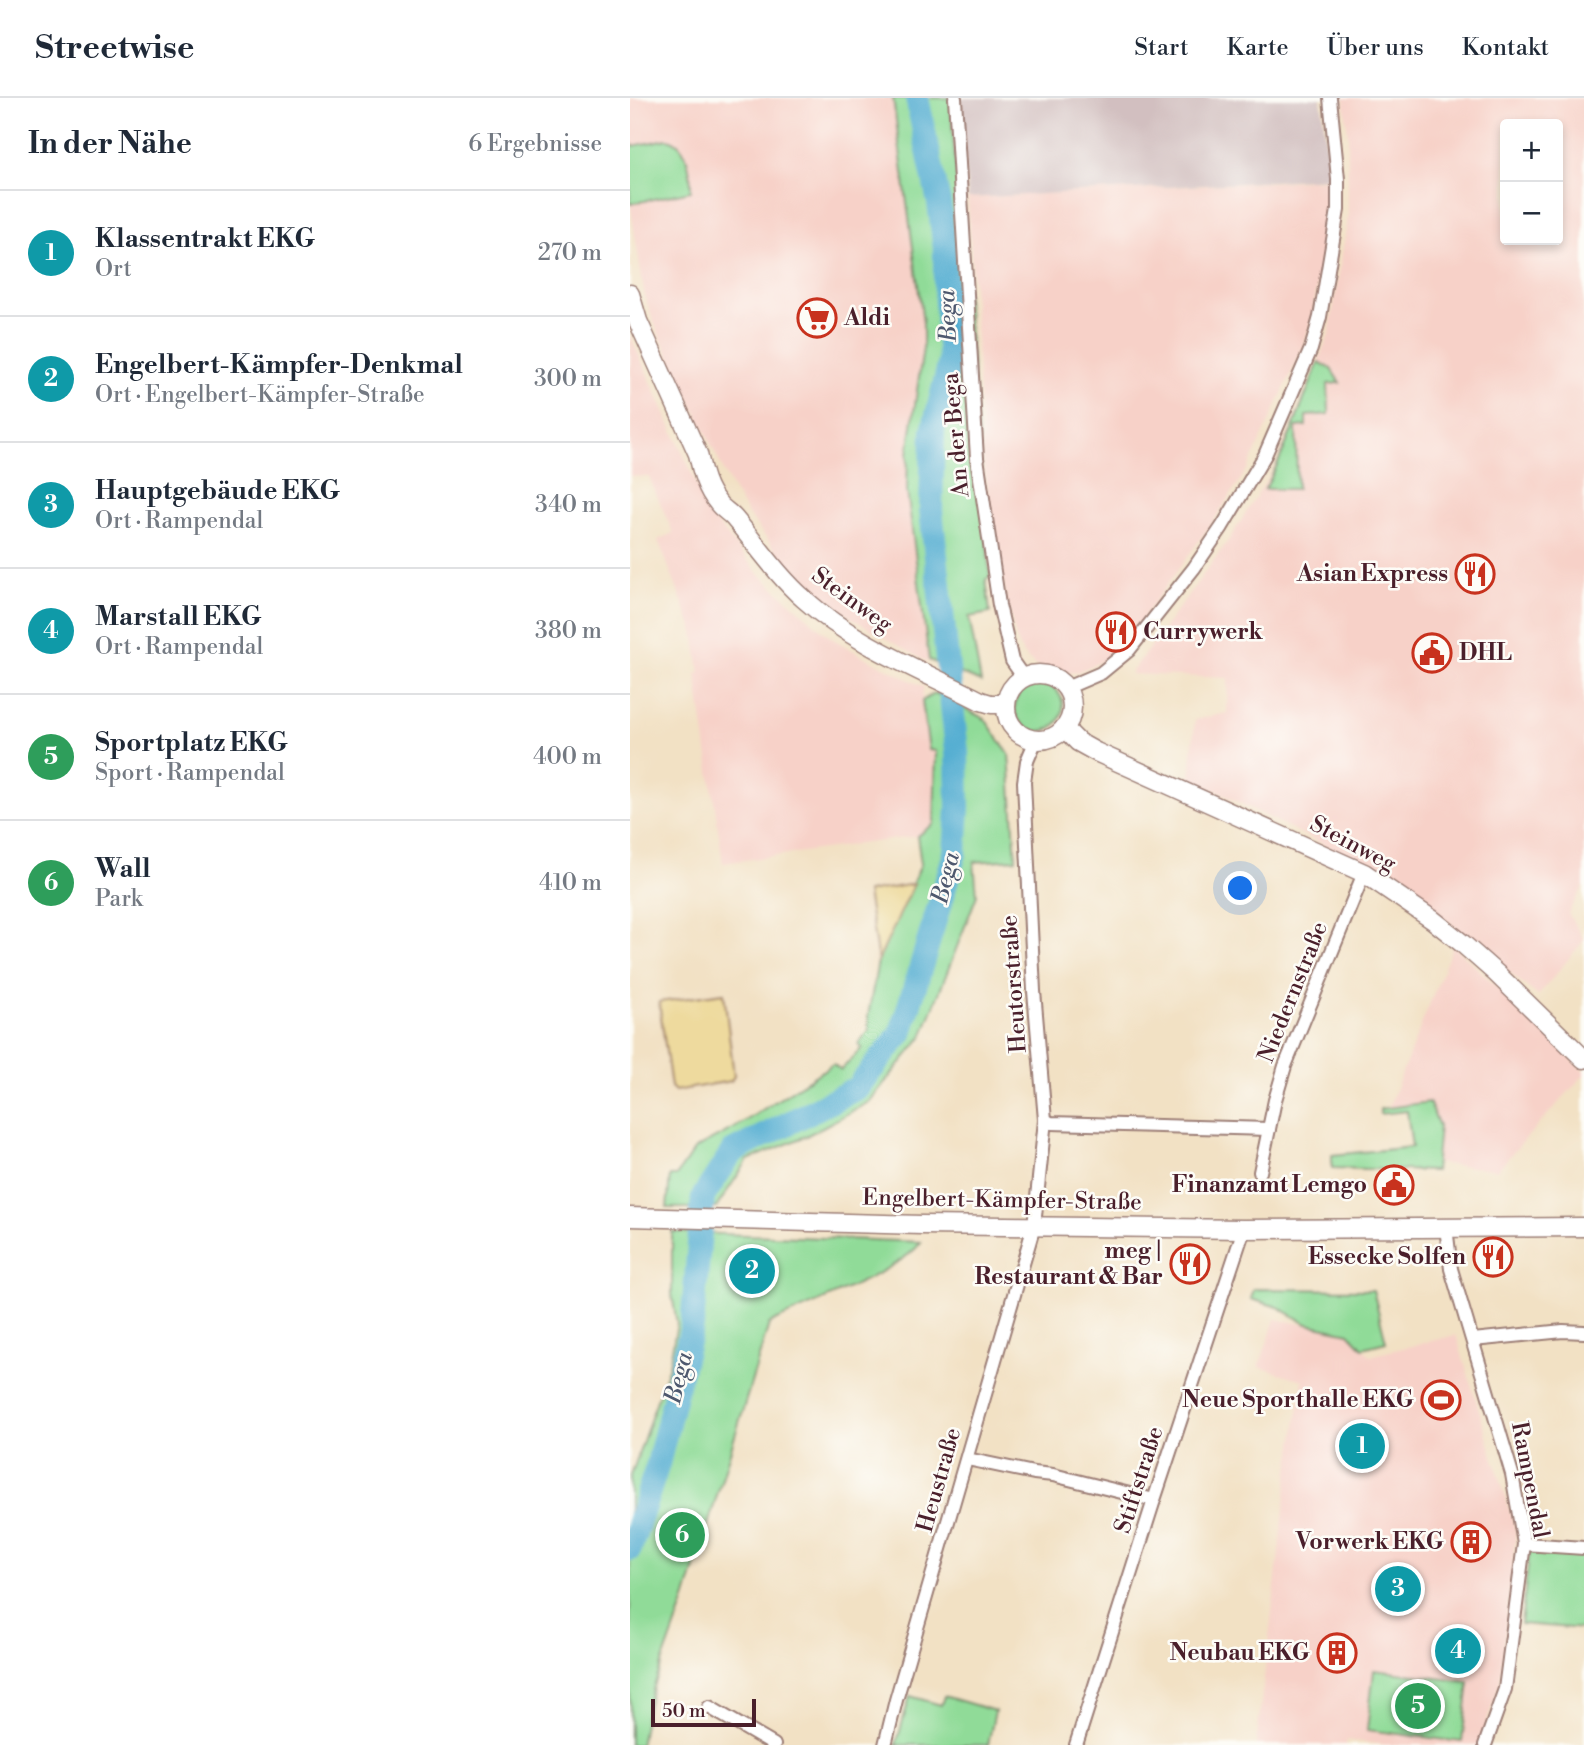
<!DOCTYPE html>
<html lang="de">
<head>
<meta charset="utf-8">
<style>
	body { margin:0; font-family:"Libre Bodoni",serif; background:#f6f6f7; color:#1f2937 }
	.controls { position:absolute; right:21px; top:21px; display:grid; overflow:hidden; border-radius:7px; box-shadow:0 4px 10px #0003 }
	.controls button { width:63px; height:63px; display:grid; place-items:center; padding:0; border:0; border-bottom:2px solid #e0e1e3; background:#fff; color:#1f2937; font:35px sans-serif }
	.scale { position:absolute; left:21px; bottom:18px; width:105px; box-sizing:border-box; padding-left:7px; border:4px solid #4a1f2b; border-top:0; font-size:19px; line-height:24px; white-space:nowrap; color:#4a1f2b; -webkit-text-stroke:5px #fdfcf7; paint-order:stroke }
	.you { position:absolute; left:611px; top:791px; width:24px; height:24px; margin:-18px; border:5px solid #fff; border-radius:50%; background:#1a73e8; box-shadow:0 0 0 10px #1a73e833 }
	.badge { display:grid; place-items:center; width:46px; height:46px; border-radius:50%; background:#c8321e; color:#fff; font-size:23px; font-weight:700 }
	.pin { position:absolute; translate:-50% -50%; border:4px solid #fff; box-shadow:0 2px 7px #0006 }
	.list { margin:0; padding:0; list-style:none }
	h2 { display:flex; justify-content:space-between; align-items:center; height:91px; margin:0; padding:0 28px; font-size:30px }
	h2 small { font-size:23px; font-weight:400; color:#747a83 }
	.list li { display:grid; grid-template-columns:46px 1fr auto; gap:21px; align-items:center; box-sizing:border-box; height:126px; padding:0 28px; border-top:2px solid #e0e1e3 }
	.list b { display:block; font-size:26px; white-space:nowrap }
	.list p { margin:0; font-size:23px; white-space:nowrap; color:#747a83 }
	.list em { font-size:23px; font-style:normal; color:#747a83 }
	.map { position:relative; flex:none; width:954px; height:1647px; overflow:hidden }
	header { display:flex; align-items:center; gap:42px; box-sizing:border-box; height:98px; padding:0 35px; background:#fff; border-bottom:2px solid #e0e1e3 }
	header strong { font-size:33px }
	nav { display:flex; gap:38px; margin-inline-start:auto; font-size:24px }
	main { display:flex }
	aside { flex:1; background:#fff }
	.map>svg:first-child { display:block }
	.built { fill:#f7d1c8; fill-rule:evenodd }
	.industrial { fill:#d2bfc0 }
	.green { fill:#90db98; stroke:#6d7d62; stroke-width:2 }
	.sand { fill:#eeda9e; stroke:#9c7c64; stroke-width:2 }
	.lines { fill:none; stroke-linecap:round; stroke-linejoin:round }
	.river { stroke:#55aed2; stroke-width:24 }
	.street-casing { stroke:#9e8078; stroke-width:16 }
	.secondary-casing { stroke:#9e8078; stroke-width:21 }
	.street { stroke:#fff; stroke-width:12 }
	.secondary { stroke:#fff; stroke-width:18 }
	.labels { text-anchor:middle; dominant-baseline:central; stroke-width:5; stroke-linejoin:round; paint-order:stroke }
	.poi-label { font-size:23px; font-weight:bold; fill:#4a1f2b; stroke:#fdfcf7; text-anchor:end }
	.street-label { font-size:23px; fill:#4a1f2b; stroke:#fdfcf7 }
	.water-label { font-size:24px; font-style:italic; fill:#4e586e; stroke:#fdfcf7 }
</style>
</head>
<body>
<header>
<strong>Streetwise</strong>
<nav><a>Start</a><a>Karte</a><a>Über uns</a><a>Kontakt</a></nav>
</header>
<main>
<aside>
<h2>In der Nähe<small>6 Ergebnisse</small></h2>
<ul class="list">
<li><span class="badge" style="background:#0f9aa8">1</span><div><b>Klassentrakt EKG</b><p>Ort</p></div><em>270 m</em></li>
<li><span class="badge" style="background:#0f9aa8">2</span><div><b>Engelbert-Kämpfer-Denkmal</b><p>Ort · Engelbert-Kämpfer-Straße</p></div><em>300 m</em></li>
<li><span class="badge" style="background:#0f9aa8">3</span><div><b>Hauptgebäude EKG</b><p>Ort · Rampendal</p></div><em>340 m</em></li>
<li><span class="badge" style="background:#0f9aa8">4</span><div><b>Marstall EKG</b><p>Ort · Rampendal</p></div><em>380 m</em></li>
<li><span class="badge" style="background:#2e9e5b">5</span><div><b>Sportplatz EKG</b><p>Sport · Rampendal</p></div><em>400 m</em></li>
<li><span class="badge" style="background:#2e9e5b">6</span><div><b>Wall</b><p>Park</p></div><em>410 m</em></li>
</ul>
</aside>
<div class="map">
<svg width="954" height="1647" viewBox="0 0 954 1647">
	<rect width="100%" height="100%" fill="#fdfcf7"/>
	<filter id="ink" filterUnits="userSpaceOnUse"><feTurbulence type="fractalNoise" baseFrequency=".0143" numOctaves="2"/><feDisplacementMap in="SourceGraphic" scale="14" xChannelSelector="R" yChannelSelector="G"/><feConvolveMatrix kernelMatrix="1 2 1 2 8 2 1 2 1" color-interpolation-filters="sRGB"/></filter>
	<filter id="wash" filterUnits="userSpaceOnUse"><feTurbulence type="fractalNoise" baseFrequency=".00686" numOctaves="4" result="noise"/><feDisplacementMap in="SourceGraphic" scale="28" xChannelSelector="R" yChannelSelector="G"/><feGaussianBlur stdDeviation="1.57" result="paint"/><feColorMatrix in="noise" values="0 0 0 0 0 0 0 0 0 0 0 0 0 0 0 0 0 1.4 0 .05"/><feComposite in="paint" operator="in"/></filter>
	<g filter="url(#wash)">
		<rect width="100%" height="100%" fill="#f2e1c4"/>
		<g class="built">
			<path d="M0 0H263L293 225V250L277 393 298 565 222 520 187 493 151 459 117 415 98 382 27 232 15 199 0 105Z"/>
			<path d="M714 0H954V788L938 815 954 842 908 898 797 806 738 769 560 680 565 622 597 615 598 580 500 576 598 443 642 374 699 237 718 119V38ZM875 26H928V142H875Z"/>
			<path d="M700 81V111L682 221 674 247 618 370 584 422 495 545 477 561 447 574 433 576 406 568 393 556 388 546 377 505 353 362 338 100Z"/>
			<path d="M0 237 81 418 130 477 188 529 203 541 236 560 294 589 292 598 299 652 306 653 304 727 287 738 93 765 66 576 70 575 64 534 28 442 43 435 19 379 0 378Z"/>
			<path d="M823 847 954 973V977L867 1072 806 1065 809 1028 799 1004 758 1010Z"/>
			<path d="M645 1221 720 1235 740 1258 826 1237 886 1433 870 1585 849 1647H756L717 1642 716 1647H626L658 1379 673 1282 629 1269Z"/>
		</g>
		<path class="industrial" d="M331 0H691L700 80 338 100Z"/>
		<g class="green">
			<path d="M263 0H320L360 480 356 481 360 515 339 519 351 584 299 562 277 393 278 356 293 250V225Z"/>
			<path d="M37 41C58 44 61 75 61 93L0 106V45L3 48Z"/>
			<path d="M689 264 701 271 710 285 698 286 699 316 676 318V328L666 329 667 391H635C657 351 671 306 689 264Z"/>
			<circle cx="409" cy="609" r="24"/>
			<path d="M305 595 355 621 379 656 386 761 344 764 347 797 292 939 239 1004 176 1038 118 1062 86 1110H37L40 1078H46L65 1051 106 1029 203 966 211 972 232 950 228 946 239 932 238 918 248 863 291 766 287 738 304 726 306 653 299 652 292 603Z"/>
			<path d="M799 1004 809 1028 805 1073 702 1070V1057L782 1049 777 1013 750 1016V1011Z"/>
			<path d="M42 1134 291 1144C273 1172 173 1209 139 1226L56 1499 18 1605 10 1647H0V1381L39 1267 47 1226 42 1197Z"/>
			<path d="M624 1191 743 1192 756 1244 733 1250 719 1235 677 1226 648 1209 621 1201Z"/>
			<path d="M900 1449 954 1453V1531L891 1526Z"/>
			<path d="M744 1572 839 1584 832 1644 737 1632Z"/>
			<path d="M280 1598 311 1607 314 1598 365 1613 358 1647H266Z"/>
		</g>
		<g class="sand">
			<path d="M284 786 248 863 237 794Z"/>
			<path d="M94 895 104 978 101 983 45 993 41 989 29 904Z"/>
		</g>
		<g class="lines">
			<path class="river" d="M0 1451 28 1366 62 1228 73 1099 102 1054 227 990 271 935 325 755 328 710 327 654 301 412 303 333 320 263 315 189V151L309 105 287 0"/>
		</g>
	</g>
	<g filter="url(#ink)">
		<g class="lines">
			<g class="street-casing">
				<g id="street">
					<path d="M325 0 347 360 369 507 382 563 394 580"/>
					<path d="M436 590 471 575 499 552 564 470 592 429 635 357 681 251 690 219 708 112V81L700 0"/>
					<path d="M415 1022 421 1025 639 1031"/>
					<path d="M630 1074 645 1002 655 968 734 775"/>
					<path d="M816 1129 821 1171 882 1376 894 1446 875 1591 855 1647"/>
					<path d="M843 1242 933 1233 954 1234"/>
					<path d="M337 1361 404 1375 423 1377 524 1402"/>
					<path d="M894 1446 954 1450"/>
					<path d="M79 1609 144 1647"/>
					<path d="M255 1647 266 1602 404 1128 415 1022 404 893 394 684 397 663 406 642"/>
					<path d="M446 1647 524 1402 614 1131"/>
				</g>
			</g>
			<g class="secondary-casing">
				<g id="secondary">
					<path d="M0 196 8 223 68 356C72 374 76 391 88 405 92 411 99 414 104 420 127 447 147 477 174 501 225 547 291 572 351 603L361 606H376"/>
					<circle cx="409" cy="609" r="33"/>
					<path d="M434 630 448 644 466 654 734 775 803 822 833 846 867 876 954 961"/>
					<path d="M0 1119 292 1127 614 1131 954 1129"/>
				</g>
			</g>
			<use href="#street" class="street"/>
			<use href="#secondary" class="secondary"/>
		</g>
	</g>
	<defs>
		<g id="supermarket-ring" transform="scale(2.0125)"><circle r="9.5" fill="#fdfcf7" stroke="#c8321e" stroke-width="1.5"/><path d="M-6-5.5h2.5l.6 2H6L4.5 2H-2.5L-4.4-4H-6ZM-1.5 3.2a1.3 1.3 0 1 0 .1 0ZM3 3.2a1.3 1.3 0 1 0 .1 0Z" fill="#c8321e"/></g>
		<g id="restaurant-ring" transform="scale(2.0125)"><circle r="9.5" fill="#fdfcf7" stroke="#c8321e" stroke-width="1.5"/><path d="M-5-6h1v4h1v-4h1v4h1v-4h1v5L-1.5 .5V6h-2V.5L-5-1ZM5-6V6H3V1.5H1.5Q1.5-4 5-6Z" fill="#c8321e"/></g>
		<g id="civic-ring" transform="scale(2.0125)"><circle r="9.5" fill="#fdfcf7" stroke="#c8321e" stroke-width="1.5"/><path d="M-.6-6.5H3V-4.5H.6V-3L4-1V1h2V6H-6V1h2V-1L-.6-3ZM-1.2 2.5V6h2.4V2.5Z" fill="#c8321e"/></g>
		<g id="stadium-ring" transform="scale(2.0125)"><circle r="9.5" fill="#fdfcf7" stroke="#c8321e" stroke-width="1.5"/><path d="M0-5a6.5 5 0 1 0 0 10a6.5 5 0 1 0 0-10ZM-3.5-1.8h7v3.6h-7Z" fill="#c8321e"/></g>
		<g id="building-ring" transform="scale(2.0125)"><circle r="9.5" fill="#fdfcf7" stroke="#c8321e" stroke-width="1.5"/><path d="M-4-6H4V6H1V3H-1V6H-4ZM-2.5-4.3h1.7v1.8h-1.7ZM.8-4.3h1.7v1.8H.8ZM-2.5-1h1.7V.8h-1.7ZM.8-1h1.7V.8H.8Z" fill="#c8321e"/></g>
	</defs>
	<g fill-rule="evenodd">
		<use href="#supermarket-ring" x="187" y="220"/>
		<use href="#restaurant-ring" x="845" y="476"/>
		<use href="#restaurant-ring" x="486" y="534"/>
		<use href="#civic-ring" x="802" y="555"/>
		<use href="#civic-ring" x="764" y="1087"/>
		<use href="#restaurant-ring" x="863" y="1159"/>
		<use href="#restaurant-ring" x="560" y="1166"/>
		<use href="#stadium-ring" x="811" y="1302"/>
		<use href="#building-ring" x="841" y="1444"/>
		<use href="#building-ring" x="707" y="1555"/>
	</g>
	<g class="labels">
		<g class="poi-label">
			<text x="214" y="220" text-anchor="start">Aldi</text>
			<text x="818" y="476">Asian Express</text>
			<text x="513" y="534" text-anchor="start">Currywerk</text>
			<text x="829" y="555" text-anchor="start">DHL</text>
			<text x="737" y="1087">Finanzamt Lemgo</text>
			<text x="533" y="1153">meg |<tspan x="533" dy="26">Restaurant &amp; Bar</tspan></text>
			<text x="836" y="1159">Essecke Solfen</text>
			<text x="784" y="1302">Neue Sporthalle EKG</text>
			<text x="814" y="1444">Vorwerk EKG</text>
			<text x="680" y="1555">Neubau EKG</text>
		</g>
		<g class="street-label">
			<text transform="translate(326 337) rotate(-95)">An der Bega</text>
			<text transform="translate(222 502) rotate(36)">Steinweg</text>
			<text transform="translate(723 746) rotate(28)">Steinweg</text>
			<text transform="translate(384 886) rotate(-94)">Heutorstraße</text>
			<text transform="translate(663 894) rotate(-68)">Niedernstraße</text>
			<text transform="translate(372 1102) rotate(1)">Engelbert-Kämpfer-Straße</text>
			<text transform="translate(309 1382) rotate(-74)">Heustraße</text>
			<text transform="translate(509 1382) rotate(-72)">Stiftstraße</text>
			<text transform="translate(900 1382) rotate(79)">Rampendal</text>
		</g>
		<g class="water-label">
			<text transform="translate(318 218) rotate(-92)">Bega</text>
			<text transform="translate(316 780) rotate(-76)">Bega</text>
			<text transform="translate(49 1280) rotate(-76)">Bega</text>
		</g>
	</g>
</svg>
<div class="controls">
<button>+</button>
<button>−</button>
</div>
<div class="scale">50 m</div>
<div class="you"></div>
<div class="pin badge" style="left:732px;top:1348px;background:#0f9aa8">1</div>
<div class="pin badge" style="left:122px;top:1173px;background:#0f9aa8">2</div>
<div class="pin badge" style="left:768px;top:1491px;background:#0f9aa8">3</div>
<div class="pin badge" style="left:828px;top:1553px;background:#0f9aa8">4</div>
<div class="pin badge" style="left:788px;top:1608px;background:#2e9e5b">5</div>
<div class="pin badge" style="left:52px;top:1437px;background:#2e9e5b">6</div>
</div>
</main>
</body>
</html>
